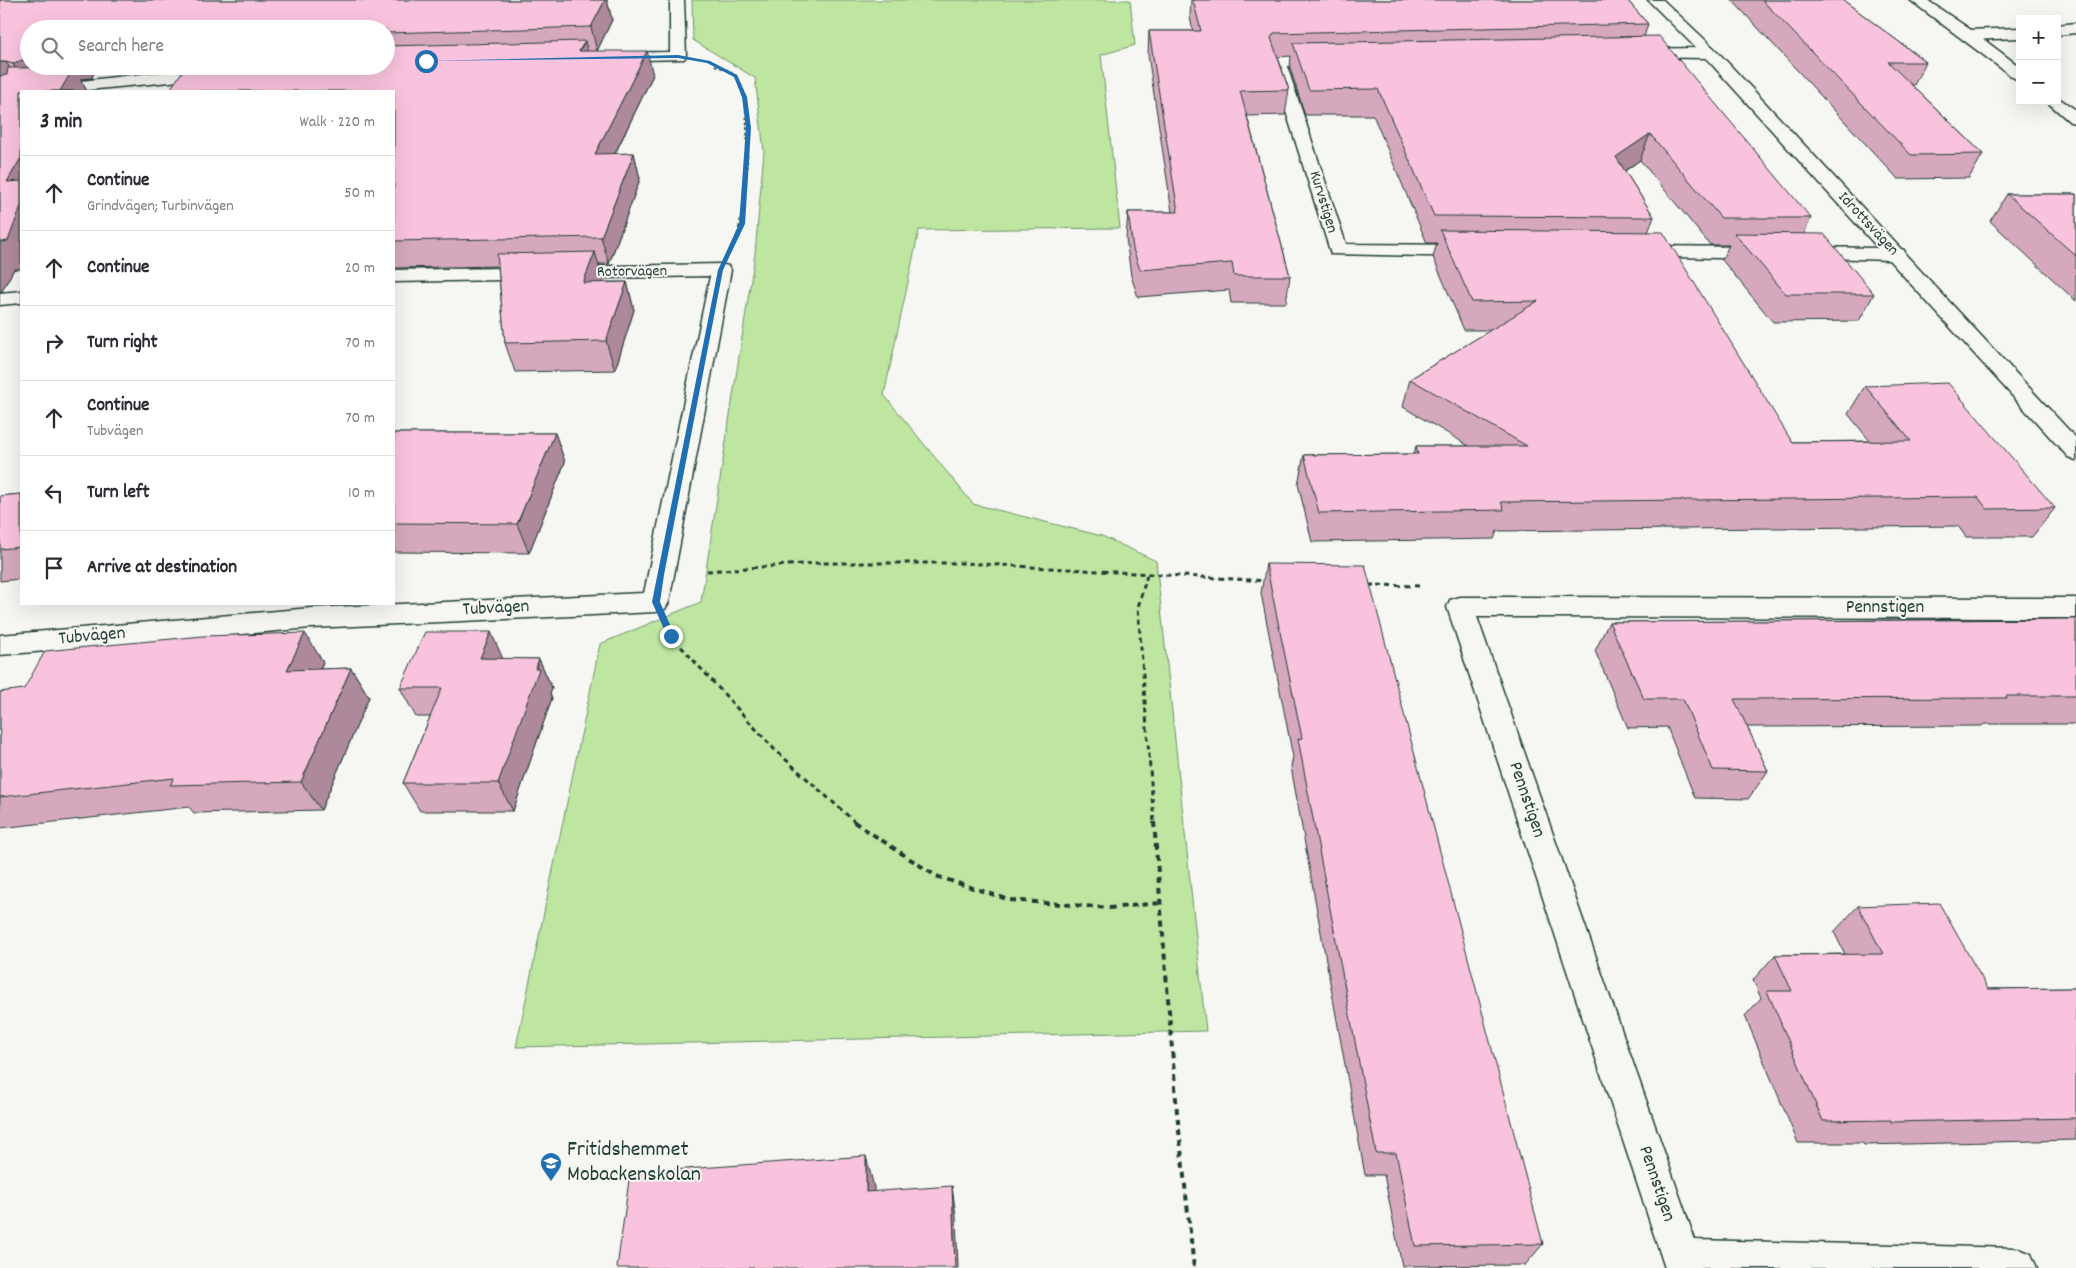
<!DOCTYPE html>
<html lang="en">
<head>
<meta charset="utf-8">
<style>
	body { margin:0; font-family:Dekko,sans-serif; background:#f7f7f7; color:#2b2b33 }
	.controls { position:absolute; right:15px; top:15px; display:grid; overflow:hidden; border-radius:0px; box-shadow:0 5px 20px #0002 }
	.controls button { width:45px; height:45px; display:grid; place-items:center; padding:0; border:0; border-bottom:1px solid #e1e1e2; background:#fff; color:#2b2b33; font:25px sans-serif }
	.stop { position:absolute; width:15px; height:15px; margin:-11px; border:4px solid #1f6fb2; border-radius:50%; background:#fff }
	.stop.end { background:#1f6fb2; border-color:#fff; box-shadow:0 1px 5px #0008 }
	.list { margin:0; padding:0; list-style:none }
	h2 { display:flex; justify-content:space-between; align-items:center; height:65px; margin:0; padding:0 20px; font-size:21px }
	h2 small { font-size:16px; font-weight:400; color:#7c7c81 }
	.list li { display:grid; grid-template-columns:32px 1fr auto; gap:15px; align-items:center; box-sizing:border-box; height:75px; padding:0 20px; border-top:1px solid #e1e1e2 }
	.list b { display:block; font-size:19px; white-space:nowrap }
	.list p { margin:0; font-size:16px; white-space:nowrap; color:#7c7c81 }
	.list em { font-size:16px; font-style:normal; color:#7c7c81 }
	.icon { flex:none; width:28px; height:28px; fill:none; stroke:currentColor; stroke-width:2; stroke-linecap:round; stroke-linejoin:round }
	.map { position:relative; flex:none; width:2076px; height:1268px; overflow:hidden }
	.search { position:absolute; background:#fff; box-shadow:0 5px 20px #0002; left:20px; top:20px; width:375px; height:55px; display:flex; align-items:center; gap:12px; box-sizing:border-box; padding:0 18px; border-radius:28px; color:#7c7c81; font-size:19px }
	.panel { position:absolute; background:#fff; box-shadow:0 5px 20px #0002; left:20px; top:90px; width:375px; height:515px; border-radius:0px }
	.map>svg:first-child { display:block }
	.green { fill:#bee6a1; stroke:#6e926a }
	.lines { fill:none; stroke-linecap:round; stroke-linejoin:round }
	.street-casing { stroke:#1f3d34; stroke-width:3 }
	.secondary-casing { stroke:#1f3d34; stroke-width:3 }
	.path-far3 { stroke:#1f3d34; stroke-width:2; stroke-dasharray:3 2.5; stroke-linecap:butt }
	.path-far2 { stroke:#1f3d34; stroke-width:2.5; stroke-dasharray:4 3; stroke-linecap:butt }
	.path-far1 { stroke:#1f3d34; stroke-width:3; stroke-dasharray:5 4; stroke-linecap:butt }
	.path { stroke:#1f3d34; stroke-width:4; stroke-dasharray:6 5; stroke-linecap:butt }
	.street { fill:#f6f6f2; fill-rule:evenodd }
	.secondary { fill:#f6f6f2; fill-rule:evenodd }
	.wall { fill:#d6a8be; stroke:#1f3d34 }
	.shaded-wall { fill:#ae889b; stroke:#1f3d34 }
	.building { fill:#f9c3dd; stroke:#1f3d34 }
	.route { fill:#1f6fb2 }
	.labels { text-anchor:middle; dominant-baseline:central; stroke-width:4; stroke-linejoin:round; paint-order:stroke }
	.far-street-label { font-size:16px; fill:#1f3d34; stroke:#f6f6f2 }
	.street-label { font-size:19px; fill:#1f3d34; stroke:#f6f6f2 }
	.near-poi-label { font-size:22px; fill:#1f3d34; stroke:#f6f6f2; text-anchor:start }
</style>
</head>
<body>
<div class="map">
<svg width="2076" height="1268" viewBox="0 0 2076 1268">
	<rect width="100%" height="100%" fill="#f6f6f2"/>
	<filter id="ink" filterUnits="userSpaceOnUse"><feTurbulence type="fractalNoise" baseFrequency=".02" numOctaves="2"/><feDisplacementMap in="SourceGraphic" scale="10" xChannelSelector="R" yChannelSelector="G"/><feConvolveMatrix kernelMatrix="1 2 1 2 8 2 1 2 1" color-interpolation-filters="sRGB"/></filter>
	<g filter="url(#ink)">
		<path class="green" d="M692 0H1130L1135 45 1101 55 1120 228 919 230 884 395 973 504 1102 536 1156 561 1206 1031 516 1047 600 644 701 602 755 254 764 151 755 78 693 40Z"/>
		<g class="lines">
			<g class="street-casing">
				<g id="street">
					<path d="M670 0H684L686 56 684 59 604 61 602 58 610 53 670 52Z"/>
					<path d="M1648 0H1663L1716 50 1901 249 1904 250 1906 255 2076 438V460L2068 457 1889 260 1796 257 1793 253 1796 249 1803 247 1878 248 1706 58 1630 57 1628 54 1636 49 1696 48Z"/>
					<path d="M2076 23V33L2057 35V25Z"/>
					<path d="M2020 28V38L1969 40 1961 35 1969 30Z"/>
					<path d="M1328 55 1336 60 1334 63 1287 66 1346 244 1472 245 1479 247 1482 251 1479 255 1472 257 1331 254 1270 61 1278 56Z"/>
					<path d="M216 69 222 71 224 74 222 77 77 91H28L30 88 36 86 151 73Z"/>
					<path d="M1638 246 1762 247 1769 249 1772 253 1769 257 1762 259 1631 256 1628 252 1631 248Z"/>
					<path d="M721 264 728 266 731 270 669 602 665 609 656 612 311 628 0 655V635L311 608 644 593 710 276 394 282V270Z"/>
					<path d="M21 291V303L0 305V293Z"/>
					<path d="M1460 597 2076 598V618L1477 617 1695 1240 2017 1248 2031 1254 2037 1268H1665L1447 607 1450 600Z"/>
				</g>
			</g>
			<g class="secondary-casing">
				<g id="secondary">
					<path d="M1910 0H1927L1974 32 2020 67V80L2014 78Z"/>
					<path d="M2057 97 2076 110V123L2070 122 2046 101H2057Z"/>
				</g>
			</g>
			<path class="path-far3" d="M715 65C721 68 731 70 736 76 753 96 747 182 743 209"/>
			<path class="path-far2" d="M738 236 743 208"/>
			<g class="path-far1">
				<path d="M707 571 816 563H965L1268 581"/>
				<path d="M1147 575 1138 607 1154 823"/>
				<path d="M1369 585 1422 586"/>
				<path d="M675 640 774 749 856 823"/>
			</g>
			<g class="path">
				<path d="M854 822 936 876 1010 900 1109 908 1160 903"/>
				<path d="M1154 822 1177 1112 1194 1268"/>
			</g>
			<use href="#street" class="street"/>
			<use href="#secondary" class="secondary"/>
		</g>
		<g class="wall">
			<path d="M0 0H607L612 20 597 51 653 75 615 154 634 153 640 179 609 264H599L603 280 602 282H627L634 310 615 370 515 372 505 343 498 266 394 268V270V91L386 66V29H29V66H96L92 78 80 79 87 91H21V269H14L2 291H0Z"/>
			<path d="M1191 0H1627L1648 24 1644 37 1811 218 1804 234 1874 294 1859 321 1773 322 1722 260 1729 245H1710L1640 160 1625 171 1654 217 1648 232 1792 442 1870 441 1848 414 1865 386 2055 508 2032 537H1966L1958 526 1497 531 1494 539 1312 542 1298 484 1304 455 1414 454 1416 446H1469L1403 407 1410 379 1491 330H1464L1433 257 1437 243H1427L1373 115H1305L1290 68 1291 56 1278 57 1289 90 1285 115 1247 116 1290 276 1286 303H1231L1229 290 1138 297 1131 276 1126 238 1128 212H1172L1148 55 1149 31H1193L1190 17Z"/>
			<path d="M1732 0H1843L1926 62 1914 85H1912L1983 154 1969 178 1898 179Z"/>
			<path d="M2007 194H2076V301L1990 221Z"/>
			<path d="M394 433H555L565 462 529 553 394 552Z"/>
			<path d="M21 494V579L0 581V496Z"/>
			<path d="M1266 564 1543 1244 1525 1265 1402 1266 1384 1175H1365L1291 767 1293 757 1261 593Z"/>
			<path d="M2076 619V724H1984L1982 726 1747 727 1768 771 1748 799 1695 798 1667 727 1628 728 1595 651 1609 622Z"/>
			<path d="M503 659H539L552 688 550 693 552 698 513 811H420L403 783 430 717H416L400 688Z"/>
			<path d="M323 662 320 669 351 668 369 697 321 810 194 813 189 807 0 828V692Z"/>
			<path d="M1858 906 1988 989 2076 988V1140L1864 1145 1863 1143H1798L1745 1016 1761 998 1753 980 1775 955 1845 954 1834 932Z"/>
		</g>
		<g class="shaded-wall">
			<path d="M605 0H607L612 20 597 51 591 27Z"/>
			<path d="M585 41 591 65 579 51Z"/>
			<path d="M647 51 653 75 602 180 595 154Z"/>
			<path d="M29 59V66H96L92 78 80 79 87 91H60L28 89 13 64 22 60Z"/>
			<path d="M0 62H6L21 86 0 89Z"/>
			<path d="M1650 134 1640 160 1607 183 1616 157Z"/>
			<path d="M634 153 640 179 609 264 601 237Z"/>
			<path d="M21 158V205L7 182Z"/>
			<path d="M21 206V269H14L2 291H0V242Z"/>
			<path d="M595 252 603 280 592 311 583 283Z"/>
			<path d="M627 282 634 310 615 370 606 341Z"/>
			<path d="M555 433 565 462 529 553 517 524Z"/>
			<path d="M491 632 504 661 480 658Z"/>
			<path d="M305 633 323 662 306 699 287 670Z"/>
			<path d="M539 659 552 688 550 693 552 698 513 811 498 783Z"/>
			<path d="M351 668 369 697 321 810 301 782Z"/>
			<path d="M866 1156 874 1187V1222L866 1192Z"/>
			<path d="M952 1186 956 1216 958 1268H955Z"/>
		</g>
		<g class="building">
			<path d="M0 0H605L591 27 386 33V29H29V59L22 60 13 64 6 62H0Z"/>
			<path d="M1193 0H1627L1648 24 1274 33 1271 38 1289 90 1240 91 1290 276H1234L1232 263 1140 270 1133 249 1128 212H1178L1149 31H1201Z"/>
			<path d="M1762 0H1843L1926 62H1888L1983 154 1911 155Z"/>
			<path d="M1659 36 1811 218H1721L1650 134 1616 157 1654 217 1434 216 1378 89 1309 90 1293 43Z"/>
			<path d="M585 41 579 51H647L595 154 634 153 601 237 394 241V91H169L186 66H386V46Z"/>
			<path d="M74 67 60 91H21V158L7 182 21 181V206L8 241 0 242V76L7 75 8 68Z"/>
			<path d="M2007 194H2076V256Z"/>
			<path d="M1440 230 1663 232 1792 442 1911 441 1865 386 1948 383 2055 508 1987 509 1978 497 1501 502 1504 510 1319 513 1304 455 1418 454 1416 446H1527L1410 379 1538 301 1472 302Z"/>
			<path d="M1734 233 1824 234 1874 294H1786Z"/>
			<path d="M595 252 583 283 627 282 606 341 505 343 497 254Z"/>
			<path d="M394 433H555L517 524 394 523Z"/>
			<path d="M21 494V547L0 549V496Z"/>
			<path d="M1266 564 1365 565 1543 1244 1415 1246 1396 1153H1376L1298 739 1302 738Z"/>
			<path d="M2076 619V696H2006L2007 698 1734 699 1768 771 1713 770 1683 699H1644L1609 622Z"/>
			<path d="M425 632H491L480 658 539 659 535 669H539L498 783H403L442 688H400Z"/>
			<path d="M305 633 287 670 351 668 301 782 170 785 174 778 0 797V692L24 689 45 651 203 636Z"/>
			<path d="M1939 903 1988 989 2076 988V1118L1891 1122V1120L1823 1121 1767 991H1792L1775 955 1883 954 1858 906Z"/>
			<path d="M866 1156V1192L952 1186 955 1268H617L630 1173Z"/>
		</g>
	</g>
	<path class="route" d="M678 55 710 61 737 75 747 97 751 128 745 224 723 270 664 575 660 602 675 636 671 639 667 636 652 602 718 270 739 224 746 128 742 97 734 77 707 63 678 58 424 61Z"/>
	<defs>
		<g id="school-pin" transform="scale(1.125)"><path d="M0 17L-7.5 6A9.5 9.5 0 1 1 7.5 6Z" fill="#1f6fb2" stroke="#f6f6f2"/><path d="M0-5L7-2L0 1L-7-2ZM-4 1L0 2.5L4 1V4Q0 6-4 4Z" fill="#fff"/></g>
	</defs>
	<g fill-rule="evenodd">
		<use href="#school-pin" x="551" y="1163"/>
	</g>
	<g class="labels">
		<g class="far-street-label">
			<text transform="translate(1323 202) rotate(73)">Kurvstigen</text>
			<text transform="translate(1868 224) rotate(47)">Idrottsvägen</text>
			<text transform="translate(632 272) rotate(-1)">Rotorvägen</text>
		</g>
		<g class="street-label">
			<text x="1885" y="608">Pennstigen</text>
			<text transform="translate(496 609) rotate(-3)">Tubvägen</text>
			<text transform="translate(92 637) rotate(-5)">Tubvägen</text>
			<text transform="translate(1526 800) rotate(71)">Pennstigen</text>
			<text transform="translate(1656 1184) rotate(71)">Pennstigen</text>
		</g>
		<g class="near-poi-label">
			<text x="567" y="1150">Fritidshemmet<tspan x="567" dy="25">Mobackenskolan</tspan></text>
		</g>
	</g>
</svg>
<div class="controls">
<button>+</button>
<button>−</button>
</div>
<div class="stop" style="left:426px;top:61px"></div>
<div class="stop end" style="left:671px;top:636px"></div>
<div class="search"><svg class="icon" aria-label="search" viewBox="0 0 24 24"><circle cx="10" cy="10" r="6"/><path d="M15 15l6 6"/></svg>Search here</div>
<section class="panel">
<h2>3 min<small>Walk · 220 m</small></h2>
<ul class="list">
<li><svg class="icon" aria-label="ahead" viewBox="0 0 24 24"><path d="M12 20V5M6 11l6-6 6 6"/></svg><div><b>Continue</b><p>Grindvägen; Turbinvägen</p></div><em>50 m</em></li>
<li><svg class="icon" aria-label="ahead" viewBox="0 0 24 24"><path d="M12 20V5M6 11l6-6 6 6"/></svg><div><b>Continue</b></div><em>20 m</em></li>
<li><svg class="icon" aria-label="right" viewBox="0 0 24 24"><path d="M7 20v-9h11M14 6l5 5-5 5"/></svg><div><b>Turn right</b></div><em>70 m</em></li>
<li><svg class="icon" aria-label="ahead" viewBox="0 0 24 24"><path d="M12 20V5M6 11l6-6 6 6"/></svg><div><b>Continue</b><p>Tubvägen</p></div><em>70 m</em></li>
<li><svg class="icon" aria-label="left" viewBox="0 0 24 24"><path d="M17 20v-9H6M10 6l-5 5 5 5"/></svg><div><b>Turn left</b></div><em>10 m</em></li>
<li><svg class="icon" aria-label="arrive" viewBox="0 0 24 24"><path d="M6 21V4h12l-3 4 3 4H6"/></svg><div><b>Arrive at destination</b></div></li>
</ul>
</section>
</div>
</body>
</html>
